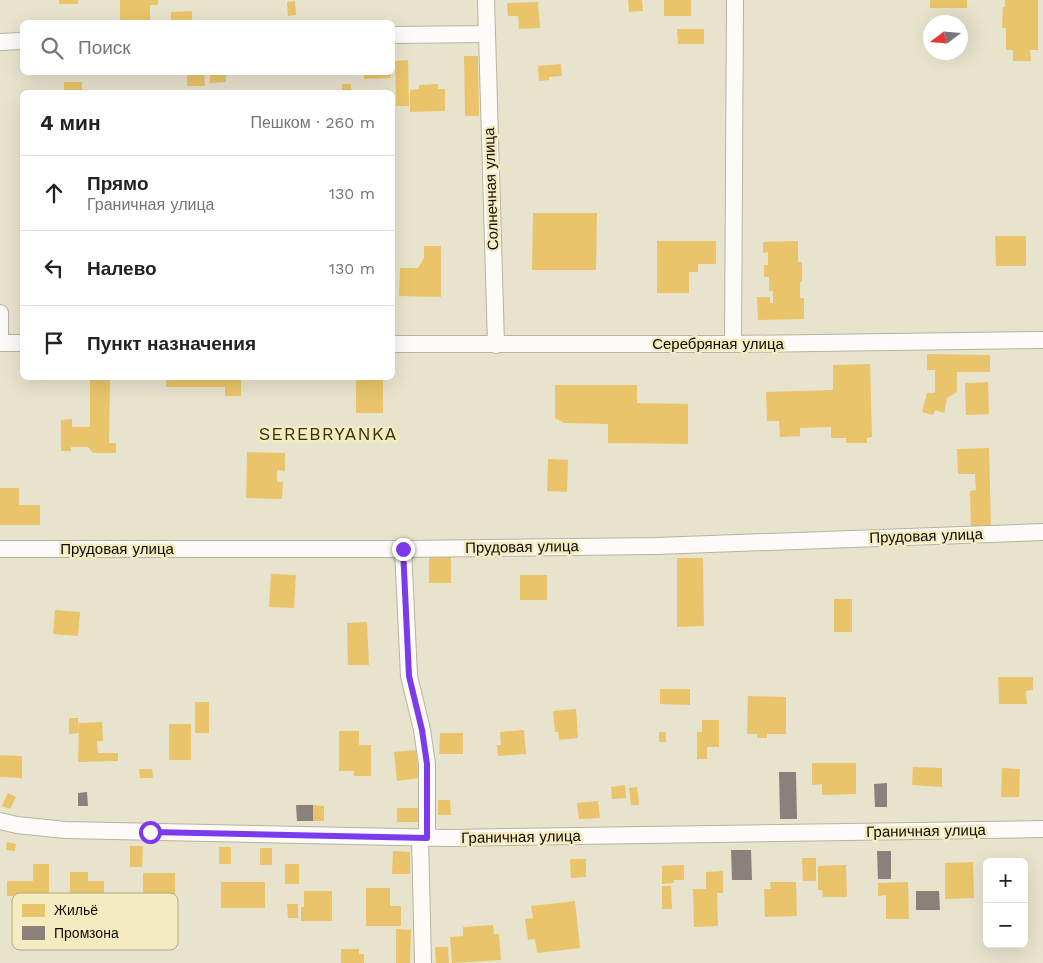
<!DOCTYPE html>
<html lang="ru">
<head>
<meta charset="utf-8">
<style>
	body { margin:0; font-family:"Work Sans",sans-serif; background:#f2f2f2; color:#222 }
	.controls { position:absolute; right:15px; bottom:15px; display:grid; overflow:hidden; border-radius:8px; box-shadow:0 5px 20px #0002 }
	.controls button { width:45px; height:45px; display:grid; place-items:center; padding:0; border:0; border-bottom:1px solid #e0e0e0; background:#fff; color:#222; font:25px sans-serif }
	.compass { position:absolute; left:923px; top:15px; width:45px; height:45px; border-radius:50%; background:#fff; box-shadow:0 5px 20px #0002; rotate:254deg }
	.stop { position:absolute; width:15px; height:15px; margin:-11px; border:4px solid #7c3aed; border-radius:50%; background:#fff }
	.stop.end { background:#7c3aed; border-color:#fff; box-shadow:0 1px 5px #0008 }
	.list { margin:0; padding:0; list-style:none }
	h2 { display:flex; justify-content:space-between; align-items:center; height:65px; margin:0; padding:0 20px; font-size:21px }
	h2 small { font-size:16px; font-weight:400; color:#767676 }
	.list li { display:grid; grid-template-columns:32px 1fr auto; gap:15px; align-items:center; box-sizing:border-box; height:75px; padding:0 20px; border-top:1px solid #e0e0e0 }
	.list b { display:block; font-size:19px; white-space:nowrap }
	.list p { margin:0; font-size:16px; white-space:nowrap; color:#767676 }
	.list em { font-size:16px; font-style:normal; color:#767676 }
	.icon { flex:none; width:28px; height:28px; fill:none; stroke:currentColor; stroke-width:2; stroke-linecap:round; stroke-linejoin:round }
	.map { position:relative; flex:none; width:1043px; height:963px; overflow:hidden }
	.search { position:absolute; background:#fff; box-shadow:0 5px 20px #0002; left:20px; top:20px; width:375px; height:55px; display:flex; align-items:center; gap:12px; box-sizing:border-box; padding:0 18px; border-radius:8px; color:#767676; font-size:19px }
	.panel { position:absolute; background:#fff; box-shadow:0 5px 20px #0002; left:20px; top:90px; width:375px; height:290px; border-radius:8px }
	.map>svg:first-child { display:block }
	.homes { fill:#e9c46a }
	.industry { fill:#8a817c }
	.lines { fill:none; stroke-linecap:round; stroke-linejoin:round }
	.minor-casing { stroke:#b7b3a2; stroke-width:18 }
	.minor { stroke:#fcfbf8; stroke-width:16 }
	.route { stroke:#7c3aed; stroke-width:6 }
	.labels { text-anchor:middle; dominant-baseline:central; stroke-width:5; stroke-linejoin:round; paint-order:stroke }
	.street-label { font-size:15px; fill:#100c01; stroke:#f4ebc1 }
	.quarter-label { font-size:18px; letter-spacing:1px; fill:#3a320b; stroke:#f4ebc1 }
	.key { fill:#f4ebc1; stroke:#b0a887; stroke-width:1 }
	.key-label { font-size:14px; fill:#100c01 }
</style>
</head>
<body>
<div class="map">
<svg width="1043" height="963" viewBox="0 0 1043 963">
	<rect width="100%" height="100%" fill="#e8e3cd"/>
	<g class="homes">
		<rect x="59" y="0" width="19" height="4"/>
		<path d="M120 0H158V5H150V22H120Z"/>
		<path d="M628 0H642L643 11 629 12Z"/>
		<rect x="664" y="0" width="27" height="16"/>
		<rect x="930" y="0" width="37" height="8"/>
		<path d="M1005 0H1038V50H1030L1031 61H1013V50H1006V28H1002L1003 7H1005Z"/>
		<path d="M295 1 296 15 288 16 287 2Z"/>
		<path d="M538 2 540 28 519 29 518 16H508L507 3Z"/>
		<path d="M192 11V22H171V12Z"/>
		<path d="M677 29H704V44H678Z"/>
		<path d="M464 56H478L479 116H465Z"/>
		<path d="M408 60 409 106H396L395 61Z"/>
		<path d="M561 64 562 76 549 77V80L539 81 538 66Z"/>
		<path d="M187 72H204L205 86H187Z"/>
		<path d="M210 72H226V82L210 83Z"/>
		<path d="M364 72H391V78L364 79Z"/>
		<path d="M64 82H82V92H54L55 90 64 91Z"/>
		<rect x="342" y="84" width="9" height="8"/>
		<path d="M438 84V89H445V111L410 112V90L419 89V85Z"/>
		<path d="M533 213H597L596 270H532Z"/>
		<path d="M995 236H1026V266H996Z"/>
		<path d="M657 241H716V264H698V272H689V293H657Z"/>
		<path d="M798 241V262H802V282H800V298H804V319L758 320 757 297H770V303H773V291H769V277H764V265H768V252L763 253V242Z"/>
		<path d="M424 246H441V297L399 296 400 268H418L424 258Z"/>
		<path d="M927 354 990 355V372H957V392L947 398 944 413 935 410 933 415 922 412 927 393H935V370H927Z"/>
		<path d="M870 364 872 437 867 438V443H846V438H831V427L800 428V436L780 437 779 421H767L766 392 833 390V365Z"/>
		<path d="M90 378H110L109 443H116V453H93L88 447H71V451H61V420L72 419V427H90Z"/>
		<path d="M166 378H241V396H225V387H166Z"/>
		<rect x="356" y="378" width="27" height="35"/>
		<path d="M988 382 989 414 966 415 965 383Z"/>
		<path d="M555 385H637V403L688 404V444L608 443V424L564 423 555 418Z"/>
		<path d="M989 448 991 529H971L970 491 976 490 975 474H958L957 449Z"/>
		<path d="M247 452 285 453V471L277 470V482H283L282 499 246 498Z"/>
		<path d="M548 459 568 460 567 492 547 491Z"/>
		<path d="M0 488H19V505H40V525H0Z"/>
		<rect x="429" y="557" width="22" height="26"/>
		<path d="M677 558H703L704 626 677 627Z"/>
		<path d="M271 574 296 575 294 608 269 607Z"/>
		<rect x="520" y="575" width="27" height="25"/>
		<rect x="834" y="599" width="18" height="33"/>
		<path d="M55 610 80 612 78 636 53 634Z"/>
		<path d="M367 622 369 665H348L347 623Z"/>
		<path d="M998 677H1033V690L1026 691 1027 704H999Z"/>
		<path d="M660 689H690V705L660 704Z"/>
		<path d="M748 696 786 697V734H767V738H757V734H747Z"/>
		<rect x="195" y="702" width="14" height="31"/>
		<path d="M576 709 578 738 559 740 558 732H555L553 711Z"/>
		<path d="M69 718H78L79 733 69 734Z"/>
		<path d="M702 720H719V747H707V759H697V732H702Z"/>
		<path d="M102 722 103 741H97L98 753H118V761L78 762 79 723Z"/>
		<rect x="169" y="724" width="22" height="36"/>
		<path d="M524 730 526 754 498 756 497 745H501L500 732Z"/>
		<path d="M339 731H359V745H371V776H354V771H339Z"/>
		<rect x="659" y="732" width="7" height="10"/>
		<path d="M440 733H463V754H439Z"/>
		<path d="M416 750 419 778 397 781 394 752Z"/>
		<path d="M0 755 22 756V778L0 777Z"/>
		<path d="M812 763H856V794L822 795V784L812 785Z"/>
		<path d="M913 767 942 768V787L912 785Z"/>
		<path d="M1002 768 1020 769 1019 797H1001Z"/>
		<path d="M139 769H152L153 778H140Z"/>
		<path d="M625 785 626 798 612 799 611 787Z"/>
		<path d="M637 787 639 805H631L629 788Z"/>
		<path d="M8 793 16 797 10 809 2 806Z"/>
		<path d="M438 800H450L451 815H438Z"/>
		<path d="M598 801 600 818 579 819 577 803Z"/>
		<path d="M313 805 324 806V821H313Z"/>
		<rect x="397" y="808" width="23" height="14"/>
		<path d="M7 842 16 844 15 851 6 850Z"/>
		<path d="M130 846H143L142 867H130Z"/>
		<rect x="219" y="847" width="12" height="17"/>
		<rect x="260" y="848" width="12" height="17"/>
		<path d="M393 851 410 852V874H392Z"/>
		<path d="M802 858H816V881H803Z"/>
		<path d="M570 859H586V877L571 878Z"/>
		<path d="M973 862 974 898 945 899V863Z"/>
		<path d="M33 864H49V896H7V881H33Z"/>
		<rect x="285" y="864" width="14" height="20"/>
		<path d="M684 865V880H674V883L662 884V866Z"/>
		<path d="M846 865 847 897H823L822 890H818V866Z"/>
		<path d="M723 871V893H717L718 926 694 927 693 889H706V872Z"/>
		<path d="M70 872H88V881H104V935H74L73 917H83V894H70Z"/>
		<rect x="143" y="873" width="32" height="36"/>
		<rect x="221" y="882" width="44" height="26"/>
		<path d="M770 882H796L797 916 765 917 764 889H771Z"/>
		<path d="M908 882 909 919H886V895L878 896V883Z"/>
		<path d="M662 886H671L672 909H662Z"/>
		<path d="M366 888H390V906H401V926H366Z"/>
		<path d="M304 891H332V921H301V907H304Z"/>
		<path d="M575 901 580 948 537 953 535 939 528 940 525 919 533 918 531 906Z"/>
		<path d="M287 904H298V918H288Z"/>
		<path d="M493 925 494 934H499L501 960 452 963 450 937 463 936V927Z"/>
		<path d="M396 929 411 930 410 963H396Z"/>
		<path d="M435 947H448L449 963H436Z"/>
		<path d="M341 949H359V954H364V963H341Z"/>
	</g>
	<g class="industry">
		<path d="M779 772H796L797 819H780Z"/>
		<path d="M887 783V807H875L874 784Z"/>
		<path d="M87 792 88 806H78V793Z"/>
		<path d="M296 805H313V821H297Z"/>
		<path d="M731 850H751L752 880H732Z"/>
		<path d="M877 851H891V879H878Z"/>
		<path d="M916 891H939L940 910H916Z"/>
	</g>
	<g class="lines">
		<g class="minor-casing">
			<g id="minor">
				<path d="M487 34 496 345"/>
				<path d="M392 35 487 34 486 0"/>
				<path d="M0 42 22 41"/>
				<path d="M0 313V343"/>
				<path d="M0 343H22"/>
				<path d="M392 344H733L1043 340"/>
				<path d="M733 344 735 0"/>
				<path d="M0 549H403L656 546 1043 532"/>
				<path d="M403 549 409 676 422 730 427 764V837"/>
				<path d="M0 821 17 825 65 830 449 838 1043 829"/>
				<path d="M420 837 423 963"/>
			</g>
		</g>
		<use href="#minor" class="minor"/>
	</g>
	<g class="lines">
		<path class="route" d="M150 832 427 838V764L422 730 409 676 403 549"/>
	</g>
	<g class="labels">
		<g class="street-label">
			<text transform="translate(491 189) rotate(-92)">Солнечная улица</text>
			<text x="718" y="344">Серебряная улица</text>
			<text transform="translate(926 536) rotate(-2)">Прудовая улица</text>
			<text transform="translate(522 547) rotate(-1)">Прудовая улица</text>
			<text x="117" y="549">Прудовая улица</text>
			<text transform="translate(926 831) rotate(-1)">Граничная улица</text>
			<text transform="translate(521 837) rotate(-1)">Граничная улица</text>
		</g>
		<g class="quarter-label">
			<text x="328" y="433">SEREBRYANKA</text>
		</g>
	</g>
	<rect x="12" y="893" width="166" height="57" rx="8" class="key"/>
	<rect x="22" y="904" width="23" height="13" fill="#e9c46a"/>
	<rect x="22" y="926" width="23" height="14" fill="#8a817c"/>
	<g class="key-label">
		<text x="54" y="915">Жильё</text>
		<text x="54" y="938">Промзона</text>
	</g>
</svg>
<div class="controls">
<button>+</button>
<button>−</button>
</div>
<svg class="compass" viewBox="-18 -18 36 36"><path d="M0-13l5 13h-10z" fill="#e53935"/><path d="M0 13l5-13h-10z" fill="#767676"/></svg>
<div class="stop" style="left:150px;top:832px"></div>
<div class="stop end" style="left:403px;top:549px"></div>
<div class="search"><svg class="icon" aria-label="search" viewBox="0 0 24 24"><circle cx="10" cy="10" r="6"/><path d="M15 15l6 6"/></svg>Поиск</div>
<section class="panel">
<h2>4 мин<small>Пешком · 260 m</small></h2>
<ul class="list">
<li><svg class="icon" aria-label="ahead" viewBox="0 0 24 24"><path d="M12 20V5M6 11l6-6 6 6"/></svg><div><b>Прямо</b><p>Граничная улица</p></div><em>130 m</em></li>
<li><svg class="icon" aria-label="left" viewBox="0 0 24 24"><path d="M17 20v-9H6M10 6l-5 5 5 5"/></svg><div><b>Налево</b></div><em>130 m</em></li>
<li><svg class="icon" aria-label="arrive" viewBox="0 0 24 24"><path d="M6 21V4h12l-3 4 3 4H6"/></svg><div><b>Пункт назначения</b></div></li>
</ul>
</section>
</div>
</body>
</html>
